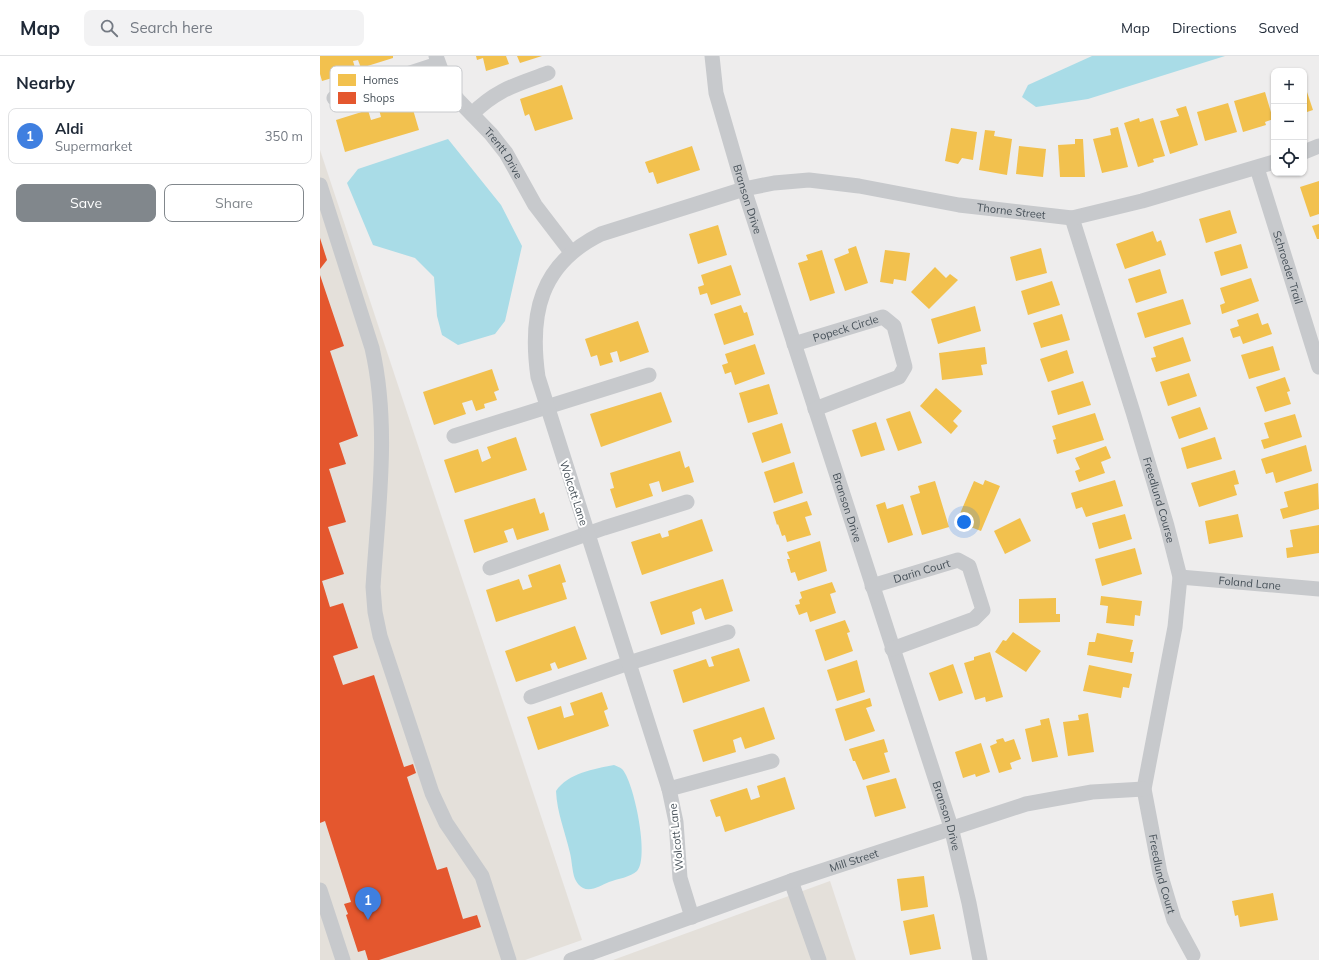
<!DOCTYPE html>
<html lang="en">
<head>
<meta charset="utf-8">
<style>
	body { margin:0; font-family:Mulish,sans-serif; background:#f2f2f3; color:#1f2937 }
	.controls { position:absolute; right:12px; top:12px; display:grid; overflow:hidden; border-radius:8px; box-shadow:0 1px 3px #0004 }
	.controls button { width:36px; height:36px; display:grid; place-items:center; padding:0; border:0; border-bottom:1px solid #e0e1e3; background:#fff; color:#1f2937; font:20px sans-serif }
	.you { position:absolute; left:644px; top:466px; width:14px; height:14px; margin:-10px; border:3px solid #fff; border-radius:50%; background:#1a73e8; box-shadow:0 0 0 6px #1a73e833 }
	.badge { display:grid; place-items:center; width:26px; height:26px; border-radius:50%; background:#81878c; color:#fff; font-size:13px; font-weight:700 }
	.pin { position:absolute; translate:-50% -33px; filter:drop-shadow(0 1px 2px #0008) }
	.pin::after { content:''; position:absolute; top:21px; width:14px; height:12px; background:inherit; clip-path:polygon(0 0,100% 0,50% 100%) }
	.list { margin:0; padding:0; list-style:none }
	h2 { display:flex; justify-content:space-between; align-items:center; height:52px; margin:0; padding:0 16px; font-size:17px }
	h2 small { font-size:13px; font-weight:400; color:#747a83 }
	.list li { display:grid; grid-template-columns:26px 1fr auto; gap:12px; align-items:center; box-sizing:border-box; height:56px; margin:0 8px 8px; padding:0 8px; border:1px solid #e0e1e3; border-radius:8px }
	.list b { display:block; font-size:15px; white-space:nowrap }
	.list p { margin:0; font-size:13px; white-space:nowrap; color:#747a83 }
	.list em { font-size:13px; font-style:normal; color:#747a83 }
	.actions { display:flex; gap:8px; padding:12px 16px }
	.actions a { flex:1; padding:9px 0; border:1px solid #81878c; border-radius:8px; text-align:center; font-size:14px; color:#81878c }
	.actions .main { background:#81878c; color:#fff }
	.icon { flex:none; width:22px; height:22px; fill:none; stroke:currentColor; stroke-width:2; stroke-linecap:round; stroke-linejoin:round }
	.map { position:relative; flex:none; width:999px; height:904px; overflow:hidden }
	header { display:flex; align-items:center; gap:24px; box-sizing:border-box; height:56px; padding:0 20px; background:#fff; border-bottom:1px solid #e0e1e3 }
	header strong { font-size:19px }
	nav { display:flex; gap:22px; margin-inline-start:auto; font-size:14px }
	.search { width:280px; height:36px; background:#f2f2f3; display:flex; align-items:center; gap:10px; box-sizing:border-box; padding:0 14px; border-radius:8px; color:#747a83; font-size:15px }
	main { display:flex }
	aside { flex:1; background:#fff }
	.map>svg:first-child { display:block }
	.commercial { fill:#e4e0da }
	.water { fill:#a9dce7 }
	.homes { fill:#f2c14e }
	.shops { fill:#e4572e }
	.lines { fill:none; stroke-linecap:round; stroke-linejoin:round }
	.minor { stroke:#c7c9cc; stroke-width:15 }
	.labels { text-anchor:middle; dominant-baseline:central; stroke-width:4; stroke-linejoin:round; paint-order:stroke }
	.street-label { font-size:11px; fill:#465058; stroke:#fff }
	.key { fill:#fff; stroke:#c8cacd; stroke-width:1 }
	.key-label { font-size:11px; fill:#465058 }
</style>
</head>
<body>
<header>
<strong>Map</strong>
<div class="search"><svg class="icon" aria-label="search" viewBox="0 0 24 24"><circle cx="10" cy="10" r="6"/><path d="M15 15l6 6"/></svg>Search here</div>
<nav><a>Map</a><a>Directions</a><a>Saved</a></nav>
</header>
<main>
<aside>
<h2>Nearby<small></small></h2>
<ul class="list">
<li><span class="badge" style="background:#3f7fe0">1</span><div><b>Aldi</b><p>Supermarket</p></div><em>350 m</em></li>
</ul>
<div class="actions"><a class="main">Save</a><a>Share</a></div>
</aside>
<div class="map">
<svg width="999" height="904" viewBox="0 0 999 904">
	<rect width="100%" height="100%" fill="#eeeded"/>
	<g class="commercial">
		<path d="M0 94 262 884 205 904H0Z"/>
		<path d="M510 825 536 904H293Z"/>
	</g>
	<g class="water">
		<path d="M772 0H905L768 43 716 51 702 41 708 29Z"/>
		<path d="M128 83 181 149 202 190 185 265 175 278 138 289 122 279 117 260 114 221 95 202 53 189 27 127 38 113Z"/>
		<path d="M294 709C296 710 300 711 302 713 314 725 330 803 317 815 311 821 297 823 289 826 282 829 271 836 263 832 259 830 257 827 255 823 252 815 252 805 250 797 245 775 237 757 236 735 248 717 274 713 294 709Z"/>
	</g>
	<g class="homes">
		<path d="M0 0H73V2L41 12 38 4 33 5 36 15 2 25 0 18Z"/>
		<path d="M156 0H186L189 8 166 15 163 2 157 4Z"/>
		<path d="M197 0H222L200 7Z"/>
		<path d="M984 27 993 54 984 57Z"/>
		<path d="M242 29 253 63 215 75 209 58 205 60 200 43Z"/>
		<path d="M945 36 953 63 945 66 946 69 923 76 914 45Z"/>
		<path d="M89 40 99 74 25 96 16 64 48 54 51 64 61 61 58 50Z"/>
		<path d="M908 47 917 76 885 85 877 56Z"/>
		<path d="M866 50 878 89 850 98 840 65 859 60 856 53Z"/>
		<path d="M819 62 820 66 833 62 845 100 833 103 834 106 818 111 804 67Z"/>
		<path d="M798 71 808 111 782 117 773 83 791 79 790 73Z"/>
		<path d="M631 72 657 76 653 104 642 102 638 108 625 105Z"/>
		<path d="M665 74 675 75 674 80 692 83 687 119 659 114Z"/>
		<path d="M755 83H763L765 121H740L738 89 755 88Z"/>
		<path d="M372 90 380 114 337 128 333 116 329 117 325 106Z"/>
		<path d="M699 90 726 93 723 121 696 118Z"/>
		<path d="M999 125V158L990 161 980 131Z"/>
		<path d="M910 154 917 177 886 187 879 163Z"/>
		<path d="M999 168V183H997L992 170Z"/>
		<path d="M398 169 407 199 378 208 369 178Z"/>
		<path d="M833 175 837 186 841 184 846 199 805 213 796 188Z"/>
		<path d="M921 188 928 212 901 220 894 196Z"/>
		<path d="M536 190 548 227 525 235 514 203 529 197 528 193Z"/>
		<path d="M721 192 727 217 696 225 690 201Z"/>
		<path d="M502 194 515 237 490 245 478 207 488 204 486 199Z"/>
		<path d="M565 194 590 197 586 225 574 223 573 228 560 226Z"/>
		<path d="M411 209 421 239 391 249 387 237 380 239 378 231 384 229 381 219Z"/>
		<path d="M615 211 626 222 630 218 638 224 609 253 591 236Z"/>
		<path d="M840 213 847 237 816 247 808 223Z"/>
		<path d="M931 222 939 245 902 258 900 249 905 247 900 232Z"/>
		<path d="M732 225 740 249 708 259 701 235Z"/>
		<path d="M863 243 871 268 825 282 817 257Z"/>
		<path d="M421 249 424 257 427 256 434 279 404 289 394 258Z"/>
		<path d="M655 250 661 275 618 288 611 263Z"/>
		<path d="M938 257 942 269 948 267 952 278 923 288 920 280 913 282 910 273 919 270 917 264Z"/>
		<path d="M742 258 750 284 721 292 713 267Z"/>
		<path d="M318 265 329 296 300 306 297 295 290 297 293 306 280 310 277 299 271 301 265 283Z"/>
		<path d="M863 281 871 305 836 316 831 302 836 301 833 291Z"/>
		<path d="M435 288 445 318 415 329 411 316 405 318 402 309 408 307 405 298Z"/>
		<path d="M953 290 960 314 929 323 921 299Z"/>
		<path d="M665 291 667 308 661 309 663 319 622 324 619 297Z"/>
		<path d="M747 294 754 317 728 326 720 303Z"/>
		<path d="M172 313 179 334 174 336 177 344 164 348 165 352 156 355 152 344 142 347 146 358 114 369 103 336Z"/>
		<path d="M869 317 877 340 848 350 840 326Z"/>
		<path d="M965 321 970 335 967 336 971 348 945 356 936 331Z"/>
		<path d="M763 325 771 349 738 359 731 335Z"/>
		<path d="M449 328 458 358 428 367 419 337Z"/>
		<path d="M616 332 642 355 633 365 638 370 631 378 600 350Z"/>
		<path d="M341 336 352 366 281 391 270 358Z"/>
		<path d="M880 351 888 373 859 383 851 361Z"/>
		<path d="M590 355 602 387 578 395 566 363Z"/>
		<path d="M775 357 784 384 737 398 733 384 736 383 732 370Z"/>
		<path d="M975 358 982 381 944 393 941 384 949 382 944 367Z"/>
		<path d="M556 366 565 394 541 401 532 374Z"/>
		<path d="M462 367 471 397 442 407 432 377Z"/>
		<path d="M196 381 207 414 135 437 124 404 158 393 162 406 171 402 167 391Z"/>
		<path d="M895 381 902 403 867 413 861 392Z"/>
		<path d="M986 389 992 415 956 427 953 416 946 418 941 403Z"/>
		<path d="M786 390 791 402 781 406 785 417 759 426 755 415 760 413 755 402Z"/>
		<path d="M360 395 365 412 369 410 374 426 342 436 339 425 329 428 333 440 296 452 290 433 294 432 290 417Z"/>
		<path d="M474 406 483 437 454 447 444 416Z"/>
		<path d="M915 414 919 428 914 429 917 439 879 451 871 427Z"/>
		<path d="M665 424 680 430 661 475 648 470 650 465 639 460 654 425 663 429Z"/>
		<path d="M795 424 803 450 766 461 762 451 756 453 751 437Z"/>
		<path d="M615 425 629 471 602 479 590 440 600 437 598 430Z"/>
		<path d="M998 427 999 453 963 463 960 453 968 451 964 436Z"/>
		<path d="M215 442 220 458 224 456 229 474 197 484 193 472 184 475 188 486 154 497 144 464Z"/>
		<path d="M487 445 492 459 485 461 491 479 467 486 465 479 462 480 458 468 457 469 453 456Z"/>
		<path d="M565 446 567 453 583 448 593 479 568 487 556 449Z"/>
		<path d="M805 458 812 483 779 493 772 467Z"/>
		<path d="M918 458 923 481 889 488 885 465Z"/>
		<path d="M700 462 711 485 685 498 674 475Z"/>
		<path d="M382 463 393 495 322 519 311 486 340 477 342 482 349 480 348 475Z"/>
		<path d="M999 469V497L967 502 966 492 973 491 970 474Z"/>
		<path d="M500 485 507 515 478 525 475 516 471 517 467 503H470L467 496Z"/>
		<path d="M815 492 822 518 782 530 775 503Z"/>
		<path d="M240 508 246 526 242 527 247 543 176 566 166 534 199 523 203 534 212 531 208 519Z"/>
		<path d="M403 523 413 555 385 564 381 552 372 556 375 568 341 579 330 546Z"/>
		<path d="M512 526 516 536 510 538 516 557 490 566 487 556 479 559 475 549 480 548 479 544 482 542 480 536Z"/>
		<path d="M781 540 822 545 820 560 815 559 814 570 786 567 788 550 780 549Z"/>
		<path d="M736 542V558H740V566L699 567V543Z"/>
		<path d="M525 564 530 576 527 577 533 595 505 605 495 574Z"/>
		<path d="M255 570 267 603 238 613 235 606 230 608 232 614 196 626 185 595Z"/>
		<path d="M693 576 721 595 706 616 675 596 683 584 686 585Z"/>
		<path d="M777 577 813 584 810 596H814L812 607 767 599 769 586H775Z"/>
		<path d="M419 592 430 625 363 647 353 614 386 603 389 611 394 610 391 601Z"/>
		<path d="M670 596 683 641 666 646 665 641 655 644 644 607 654 604V601Z"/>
		<path d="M537 604 545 636 517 645 507 614Z"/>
		<path d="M633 608 643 637 619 645 609 617Z"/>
		<path d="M769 609 812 618 809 632 803 631 801 642 763 635Z"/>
		<path d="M282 636 288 653 284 655 289 670 218 694 207 661 241 650 244 662 254 659 250 647Z"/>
		<path d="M550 642 552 650 546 652 555 675 525 685 515 653Z"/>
		<path d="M444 651 455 683 425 693 421 681 413 684 416 696 383 706 373 674Z"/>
		<path d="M768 657 774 696 748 700 743 666 759 664 758 659Z"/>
		<path d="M729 662 738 701 712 706 705 673 721 669 720 664Z"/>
		<path d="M683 682 685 686 694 683 701 703 690 707 692 713 679 717 670 690 677 687 676 684Z"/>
		<path d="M564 683 568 696 564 697 570 716 543 724 535 705H533L529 693Z"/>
		<path d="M661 687 670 716 656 721 655 718 643 722 635 696Z"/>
		<path d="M465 721 475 753 405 776 400 760 396 761 390 744 427 732 431 744 440 741 437 730Z"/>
		<path d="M576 722 586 752 555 761 546 730Z"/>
		<path d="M604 820 608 851 581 855 577 823Z"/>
		<path d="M953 837 958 864 920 871 918 859 915 860 912 845Z"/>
		<path d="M614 858 621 893 590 899 583 865Z"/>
	</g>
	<g class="shops">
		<path d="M0 182 7 204 0 213Z"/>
		<path d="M0 219 24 290 10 295 38 380 19 387 26 408 9 413 26 466 8 471 24 518 2 525 10 551 23 547 38 592 13 600 23 629 54 619 84 711 93 708 96 717 87 721 117 814 127 811 143 863 157 859 161 871 59 904H48L45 894 38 896 26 859 28 858 24 848 31 846 5 765 0 767Z"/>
	</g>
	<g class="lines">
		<g class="minor">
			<path id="s1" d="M116 0 127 30 138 44 171 78 186 97 215 149 251 196"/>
			<path id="s2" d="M392 0 396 37 424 133 631 771 649 847 660 904"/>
			<path d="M14 42 118 8"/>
			<path d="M152 58C177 33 196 29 228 17"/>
			<path d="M984 96 999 90"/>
			<path id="s3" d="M937 112 999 311"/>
			<path d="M0 129 52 292C70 370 58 452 53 531L55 556 60 580 112 737 126 767 162 820 189 904"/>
			<path id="s4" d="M752 162 813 356 847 470 860 521 855 571 824 733 840 817 854 864 873 899"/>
			<path id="s5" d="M474 288 563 261 574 270 585 311 579 321 495 353"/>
			<path d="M134 380 329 319"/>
			<path d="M170 512 284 472 367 446"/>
			<path id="s6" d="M860 521 999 533"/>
			<path id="s7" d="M552 530 638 504 649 510 663 554 654 563 572 593"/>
			<path d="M211 641 309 607 408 576"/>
			<path d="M349 733 452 705"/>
			<path d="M471 825 499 904"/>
			<path d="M0 834 23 904"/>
			<path id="s8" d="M372 861 360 822 356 766 349 733 218 321C209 258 220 208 281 178L424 133 454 127 489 124 539 130 639 149 752 162 822 145 954 106"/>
			<path id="s9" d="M251 904 471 825 706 748 772 736 824 733"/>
		</g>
	</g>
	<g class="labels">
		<g class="street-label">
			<text stroke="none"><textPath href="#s1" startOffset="120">Trentt Drive</textPath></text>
			<text stroke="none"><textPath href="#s2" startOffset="148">Branson Drive</textPath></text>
			<text stroke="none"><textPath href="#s8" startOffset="1153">Thorne Street</textPath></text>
			<text stroke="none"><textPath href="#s3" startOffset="104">Schroeder Trail</textPath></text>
			<text stroke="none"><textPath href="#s5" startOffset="54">Popeck Circle</textPath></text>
			<text transform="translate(254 437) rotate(72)">Wolcott Lane</text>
			<text stroke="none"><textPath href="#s4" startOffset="295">Freedlund Course</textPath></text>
			<text stroke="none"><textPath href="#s2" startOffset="472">Branson Drive</textPath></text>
			<text stroke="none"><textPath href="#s7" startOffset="52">Darin Court</textPath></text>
			<text stroke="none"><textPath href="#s6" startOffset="70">Foland Lane</textPath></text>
			<text stroke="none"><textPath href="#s2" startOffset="796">Branson Drive</textPath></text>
			<text transform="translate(356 781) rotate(-96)">Wolcott Lane</text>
			<text stroke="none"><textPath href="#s9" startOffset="300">Mill Street</textPath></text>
			<text stroke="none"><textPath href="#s4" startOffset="677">Freedlund Court</textPath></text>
		</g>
	</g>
	<rect x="10" y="10" width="132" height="46" rx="6" class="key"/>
	<rect x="18" y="18" width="18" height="12" fill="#f2c14e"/>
	<rect x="18" y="36" width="18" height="12" fill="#e4572e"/>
	<g class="key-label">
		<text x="43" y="28">Homes</text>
		<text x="43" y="46">Shops</text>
	</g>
</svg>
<div class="controls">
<button>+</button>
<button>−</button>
<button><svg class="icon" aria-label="locate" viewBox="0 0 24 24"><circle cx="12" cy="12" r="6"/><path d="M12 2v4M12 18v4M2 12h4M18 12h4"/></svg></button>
</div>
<div class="you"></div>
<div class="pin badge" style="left:48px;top:864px;background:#3f7fe0">1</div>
</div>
</main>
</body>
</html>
